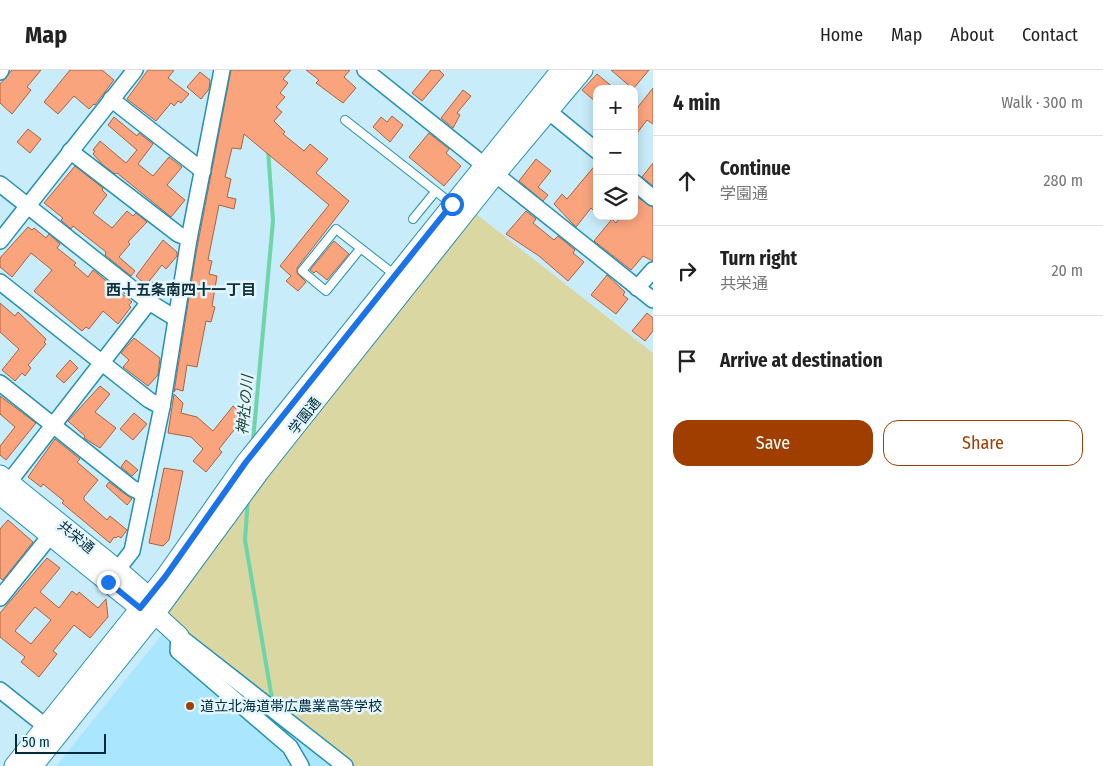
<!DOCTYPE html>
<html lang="en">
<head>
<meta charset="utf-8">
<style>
	body { margin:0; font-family:"Fira Sans Condensed","Noto Sans JP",sans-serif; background:#f2f2f2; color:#222 }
	.controls { position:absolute; right:15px; top:15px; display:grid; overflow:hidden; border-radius:10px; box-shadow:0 2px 12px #0003 }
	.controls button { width:45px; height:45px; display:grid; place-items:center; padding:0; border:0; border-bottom:1px solid #e0e0e0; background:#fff; color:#222; font:25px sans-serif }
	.scale { position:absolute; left:15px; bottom:12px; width:91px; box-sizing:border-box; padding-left:5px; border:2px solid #002b39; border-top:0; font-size:14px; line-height:18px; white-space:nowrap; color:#002b39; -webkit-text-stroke:4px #e4f5fd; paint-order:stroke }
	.stop { position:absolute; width:15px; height:15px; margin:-11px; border:4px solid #1a73e8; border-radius:50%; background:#fff }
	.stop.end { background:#1a73e8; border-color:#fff; box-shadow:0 1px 5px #0008 }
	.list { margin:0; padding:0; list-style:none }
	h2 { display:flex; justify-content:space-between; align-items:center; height:65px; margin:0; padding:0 20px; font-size:21px }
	h2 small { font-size:16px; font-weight:400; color:#767676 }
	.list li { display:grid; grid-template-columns:32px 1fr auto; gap:15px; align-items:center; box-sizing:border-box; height:90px; padding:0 20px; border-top:1px solid #e0e0e0 }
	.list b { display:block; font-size:19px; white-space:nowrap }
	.list p { margin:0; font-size:16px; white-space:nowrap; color:#767676 }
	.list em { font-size:16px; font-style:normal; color:#767676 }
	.actions { display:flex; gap:10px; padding:15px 20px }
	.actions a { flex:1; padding:11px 0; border:1px solid #a03e00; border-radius:15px; text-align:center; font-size:18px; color:#a03e00 }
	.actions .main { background:#a03e00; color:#fff }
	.icon { flex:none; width:28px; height:28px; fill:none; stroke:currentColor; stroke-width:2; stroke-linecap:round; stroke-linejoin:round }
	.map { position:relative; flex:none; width:653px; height:696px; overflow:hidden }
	header { display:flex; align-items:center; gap:30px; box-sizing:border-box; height:70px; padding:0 25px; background:#fff; border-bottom:1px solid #e0e0e0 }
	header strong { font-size:24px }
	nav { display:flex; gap:28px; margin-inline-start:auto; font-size:18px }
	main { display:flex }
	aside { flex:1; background:#fff }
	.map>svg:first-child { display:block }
	.built { fill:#aae7ff }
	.green { fill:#dbd7a3 }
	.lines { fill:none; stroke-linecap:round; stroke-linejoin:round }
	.stream { stroke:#6ed4a9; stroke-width:4 }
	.building { fill:#faa47e; stroke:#ab6241; fill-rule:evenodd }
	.service-casing { stroke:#2391b3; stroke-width:10 }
	.minor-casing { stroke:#2391b3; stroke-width:18 }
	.tertiary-casing { stroke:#2391b3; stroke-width:21 }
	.service { stroke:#fff; stroke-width:8 }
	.minor { stroke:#fff; stroke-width:15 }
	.tertiary { stroke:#fff; stroke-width:19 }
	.route { stroke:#1a73e8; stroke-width:6 }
	.poi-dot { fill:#a03e00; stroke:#e4f5fd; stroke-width:2 }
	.labels { text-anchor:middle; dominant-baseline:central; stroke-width:5; stroke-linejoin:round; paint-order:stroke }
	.street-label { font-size:14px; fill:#002b39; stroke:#e4f5fd }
	.poi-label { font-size:14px; fill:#002b39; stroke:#e4f5fd; text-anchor:start }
	.neighbourhood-label { font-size:15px; font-weight:bold; fill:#10313c; stroke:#e4f5fd }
	.water-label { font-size:15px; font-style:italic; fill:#1b4735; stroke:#e4f5fd }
</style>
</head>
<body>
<header>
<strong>Map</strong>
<nav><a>Home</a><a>Map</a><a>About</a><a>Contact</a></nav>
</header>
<main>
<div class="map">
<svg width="653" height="696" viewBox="0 0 653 696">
	<rect width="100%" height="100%" fill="#c8ecfa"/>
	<path class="built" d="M172 552 351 696H56Z"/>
	<path class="green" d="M475 143 653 283V696H351L172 552 168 533Z"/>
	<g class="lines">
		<g class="stream">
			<path d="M253 371 273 151 268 79"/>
			<path d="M248 428 245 470 271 623 274 633"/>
			<path d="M282 654 288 668"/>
		</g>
	</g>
	<g class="building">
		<path d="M12 0H41L27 17 31 20 12 44 0 33V14Z"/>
		<path d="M70 0H102L114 10 95 35 94 34 89 39 74 26 58 44 44 32Z"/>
		<path d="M148 0H174L168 8 189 24 181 33 178 31 174 36 171 33 156 51 127 29Z"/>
		<path d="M231 0H291L283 9 288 13 280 23 285 27 276 37 282 42 274 51 285 62 283 64 304 81 310 74 328 89 316 103 349 131 297 198V203L306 212 298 221 286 211 291 206 280 196 329 135 244 64 241 79 232 78 225 107 231 109 227 127 236 129 234 139 219 135 208 190 212 191 209 204 217 206 212 236 215 237 211 252 206 251 197 297 187 295 183 321 176 319 174 322 196 183Z"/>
		<path d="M306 0H350L344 7 356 18 343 33 316 13 319 10Z"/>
		<path d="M431 0H439L444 5 422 31 412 23Z"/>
		<path d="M611 0H649L633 19Z"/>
		<path d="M200 2 210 10 209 19 201 29 187 17Z"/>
		<path d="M597 4 615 19H597V33L582 20Z"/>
		<path d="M653 18V54L647 50 634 67V42Z"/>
		<path d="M463 20 471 26 457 43 460 45 453 58 441 48Z"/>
		<path d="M392 46 403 55 390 72 373 57 381 47 387 52Z"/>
		<path d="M114 47 137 66 139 63 153 74 138 94 153 106 169 87 182 97 167 115 185 130 171 147 117 103 115 104 103 95 93 84 95 81 93 80 100 71 126 93 137 80 108 55Z"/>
		<path d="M28 59 41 69 30 83 17 72Z"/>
		<path d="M429 63 449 79 446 83 461 96 444 116 409 87Z"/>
		<path d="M536 89 551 101 538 117 548 125 543 131 519 111Z"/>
		<path d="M597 93V144L591 138 576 157 554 134 562 124 567 129Z"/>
		<path d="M653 93V116L642 107Z"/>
		<path d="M75 96 103 118 102 120 107 125 93 143 112 158 127 141 133 146 136 143 147 152 128 172 130 174 119 187 135 201 131 206 105 185 106 182 73 156 71 159 61 150 63 148 44 133Z"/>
		<path d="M637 127 653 137V191L643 186 631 200 594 171 612 149 616 153 621 146H634V130Z"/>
		<path d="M526 141 536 149 533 153 554 170 558 166 575 180 573 183 584 192 568 211 539 186 506 164Z"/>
		<path d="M28 157 32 160 34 158 46 168 49 164 60 174 57 178 76 193 74 195 88 207 93 200 132 232 129 235 131 237 118 254 103 241 89 259 86 257 82 261 34 221 52 200 31 183 12 207 0 197V188Z"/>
		<path d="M163 170 177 182V186L166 199 162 195 146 215 136 206Z"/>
		<path d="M334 171 349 184 327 210 316 201 314 203 310 200Z"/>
		<path d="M607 205 625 222 623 225 628 229 616 244 591 225Z"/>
		<path d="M153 212 161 219 155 225 148 219Z"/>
		<path d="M0 233 15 246 18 242 46 269 44 272 46 274 28 295 31 298 25 306 22 303 15 311 2 300 19 279 0 262Z"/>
		<path d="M647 243 653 248V261L645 271 632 261Z"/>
		<path d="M134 268 160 288 158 305 148 316 123 297 129 290 121 283Z"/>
		<path d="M70 290 78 298 64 313 56 306Z"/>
		<path d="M100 316 110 324 95 342 116 358 100 378 84 368 85 366 68 351Z"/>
		<path d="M174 324 183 333 181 343 197 347 213 361 233 336 245 346 219 379 222 382 206 402 193 391 203 379 191 367 168 363Z"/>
		<path d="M0 326 36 353 6 390 0 385V376L15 357 0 344Z"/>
		<path d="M134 343 147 354 133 370 120 359Z"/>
		<path d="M55 369 80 389 77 392 98 410 84 427V430L107 450 110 446 127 460 121 468 118 466 116 468 114 467 110 473 62 433 64 431 43 414 41 417 28 407Z"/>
		<path d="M126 390 138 400 132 406 121 397Z"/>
		<path d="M164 398 183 401 169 470 163 476 149 473Z"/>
		<path d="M109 412 132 429 127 435 106 416Z"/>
		<path d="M8 450 33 472 3 510 0 508V459Z"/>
		<path d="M47 488 60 498 40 522 59 538 72 521 77 525 79 522 98 538 106 529 108 547 90 568 74 555 53 581 57 584 39 607 21 592 25 587 0 567V543ZM35 537 51 550 31 574 15 561Z"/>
	</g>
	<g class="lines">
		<g class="service-casing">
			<g id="service">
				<path d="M345 50 452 134"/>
				<path d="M413 149 435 122"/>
				<path d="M360 179 326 221 302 201 336 159 395 205"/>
			</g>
		</g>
		<g class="minor-casing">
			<g id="minor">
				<path d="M365 0 653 230"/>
				<path d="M0 2 1 0"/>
				<path d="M111 29 203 101"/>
				<path d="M548 41 597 81"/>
				<path d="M70 81 178 164 189 169"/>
				<path d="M634 112 653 128"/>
				<path d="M0 114 149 232 175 248"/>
				<path d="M0 171 135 0"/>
				<path d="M0 212 149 330 162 337"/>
				<path d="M637 218 653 200"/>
				<path d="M0 313 132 418 144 424"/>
				<path d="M2 421 149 232"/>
				<path d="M111 508 132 481 162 337 189 169 222 0"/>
				<path d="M0 528 50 466"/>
				<path d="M179 566 345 696"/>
				<path d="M179 566 178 581 290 677 301 696"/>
				<path d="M0 620 54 663"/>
			</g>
		</g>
		<g class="tertiary-casing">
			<g id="tertiary">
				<path d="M0 405 118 500 149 527 153 538"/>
				<path d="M0 425 140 538 155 544 179 566"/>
				<path d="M14 696 165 507 246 392 561 0"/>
				<path d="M33 696 155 544 260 401 495 105 583 0"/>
			</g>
		</g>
		<use href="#service" class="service"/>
		<use href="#minor" class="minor"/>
		<use href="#tertiary" class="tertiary"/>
	</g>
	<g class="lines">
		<path class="route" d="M108 512 140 538 165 507 246 392 452 134"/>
	</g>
	<circle class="poi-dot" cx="190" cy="636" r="5"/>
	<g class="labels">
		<g class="street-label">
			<text transform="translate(305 346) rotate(-52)">学園通</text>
			<text transform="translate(76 467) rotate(39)">共栄通</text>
		</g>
		<g class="poi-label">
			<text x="200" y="636">道立北海道帯広農業高等学校</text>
		</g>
		<g class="neighbourhood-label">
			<text x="181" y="220">西十五条南四十一丁目</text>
		</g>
		<g class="water-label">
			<text transform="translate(245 335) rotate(-85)">神社の川</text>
		</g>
	</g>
</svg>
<div class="controls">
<button>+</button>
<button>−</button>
<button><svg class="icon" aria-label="layers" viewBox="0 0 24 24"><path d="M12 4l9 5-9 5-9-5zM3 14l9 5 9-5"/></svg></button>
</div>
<div class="scale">50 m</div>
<div class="stop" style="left:452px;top:134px"></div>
<div class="stop end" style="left:108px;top:512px"></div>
</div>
<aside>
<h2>4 min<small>Walk · 300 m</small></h2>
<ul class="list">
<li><svg class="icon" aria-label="ahead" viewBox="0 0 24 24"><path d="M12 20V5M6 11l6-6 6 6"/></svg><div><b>Continue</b><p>学園通</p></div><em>280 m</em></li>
<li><svg class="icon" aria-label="right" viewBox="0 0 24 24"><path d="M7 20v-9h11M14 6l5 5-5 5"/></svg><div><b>Turn right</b><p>共栄通</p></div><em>20 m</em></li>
<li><svg class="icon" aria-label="arrive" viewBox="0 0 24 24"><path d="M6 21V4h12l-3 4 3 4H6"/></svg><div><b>Arrive at destination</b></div></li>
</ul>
<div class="actions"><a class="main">Save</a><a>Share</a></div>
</aside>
</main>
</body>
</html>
